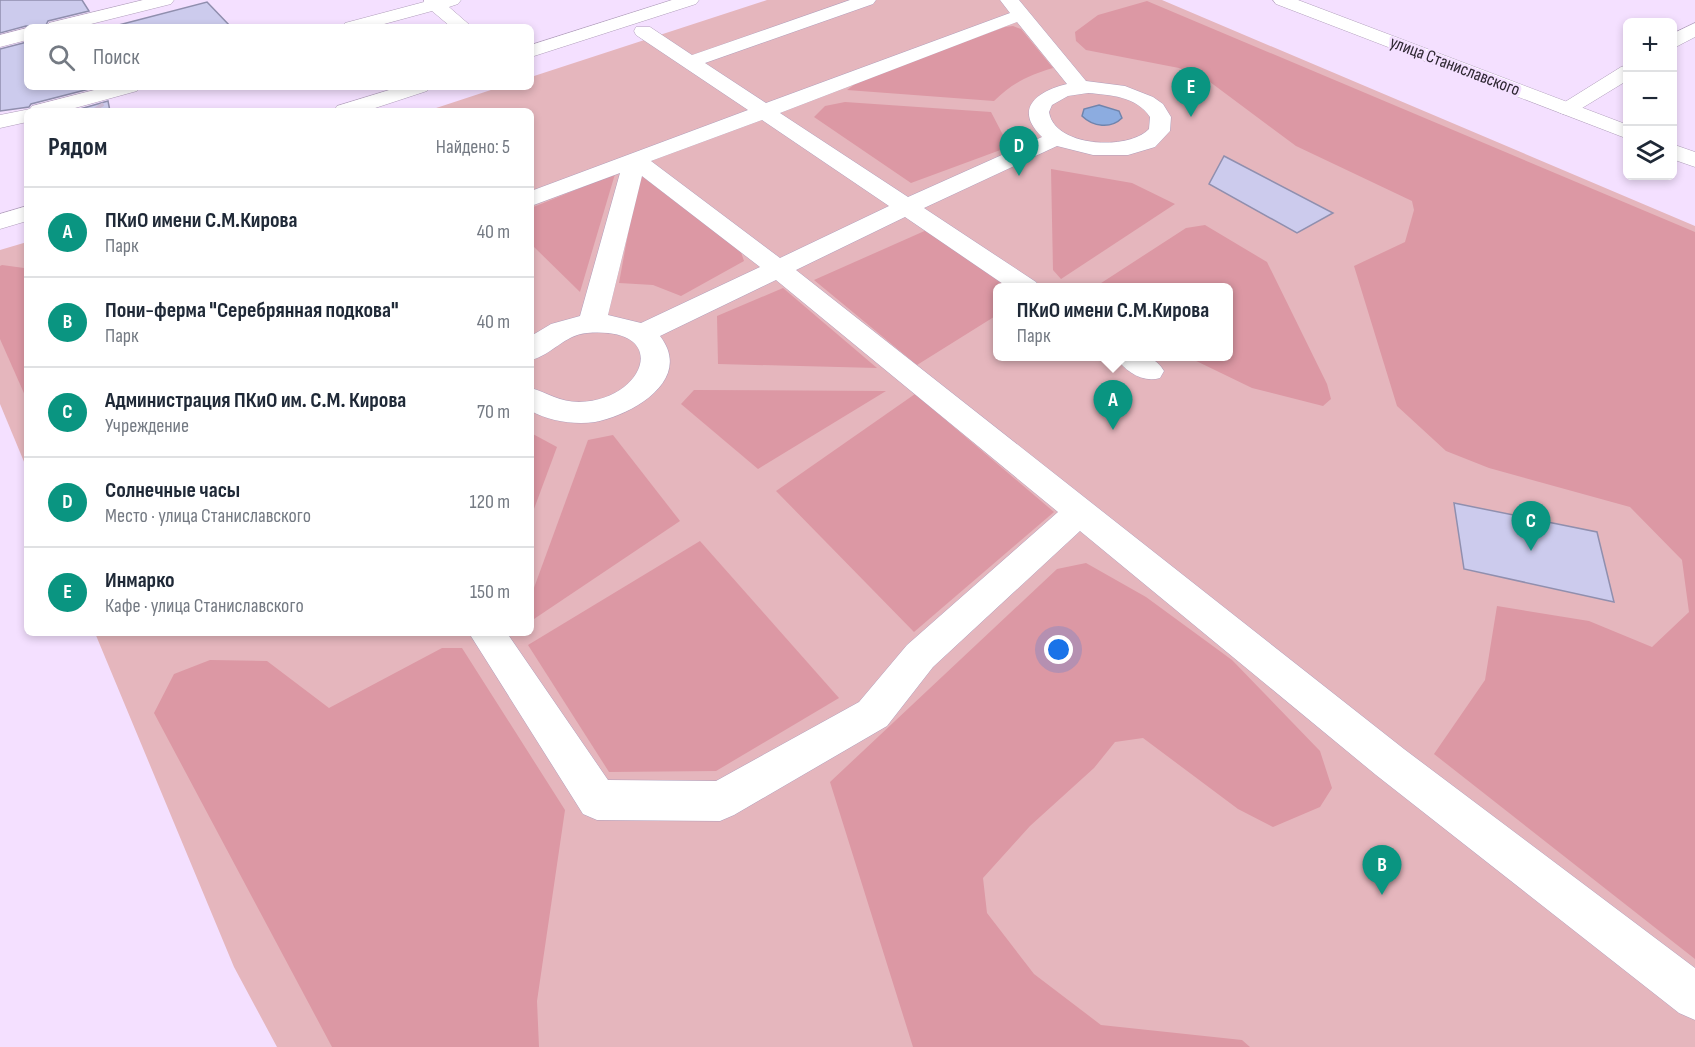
<!DOCTYPE html>
<html lang="ru">
<head>
<meta charset="utf-8">
<style>
	body { margin:0; font-family:"Sofia Sans Condensed",sans-serif; background:#f2f2f3; color:#1f2937 }
	.controls { position:absolute; right:18px; top:18px; display:grid; overflow:hidden; border-radius:9px; box-shadow:0 3px 9px #0003 }
	.controls button { width:54px; height:54px; display:grid; place-items:center; padding:0; border:0; border-bottom:2px solid #e0e1e3; background:#fff; color:#1f2937; font:30px sans-serif }
	.you { position:absolute; left:1059px; top:650px; width:21px; height:21px; margin:-15px; border:4px solid #fff; border-radius:50%; background:#1a73e8; box-shadow:0 0 0 9px #1a73e833 }
	.badge { display:grid; place-items:center; width:39px; height:39px; border-radius:50%; background:#0a9581; color:#fff; font-size:20px; font-weight:700 }
	.pin { position:absolute; translate:-50% -50px; filter:drop-shadow(0 2px 3px #0008) }
	.pin::after { content:''; position:absolute; top:32px; width:21px; height:18px; background:inherit; clip-path:polygon(0 0,100% 0,50% 100%) }
	.popup { position:absolute; left:993px; top:283px; width:240px; height:78px; box-sizing:border-box; display:grid; place-content:center; border-radius:9px; background:#fff; filter:drop-shadow(0 2px 4px #0005); font-size:20px; white-space:nowrap; color:#747a83 }
	.popup b { font-size:22px; color:#1f2937 }
	.popup::after { content:''; position:absolute; left:50%; top:100%; margin-left:-12px; border:12px solid transparent; border-top-color:#fff }
	.list { margin:0; padding:0; list-style:none }
	h2 { display:flex; justify-content:space-between; align-items:center; height:78px; margin:0; padding:0 24px; font-size:26px }
	h2 small { font-size:20px; font-weight:400; color:#747a83 }
	.list li { display:grid; grid-template-columns:39px 1fr auto; gap:18px; align-items:center; box-sizing:border-box; height:90px; padding:0 24px; border-top:2px solid #e0e1e3 }
	.list b { display:block; font-size:22px; white-space:nowrap }
	.list p { margin:0; font-size:20px; white-space:nowrap; color:#747a83 }
	.list em { font-size:20px; font-style:normal; color:#747a83 }
	.icon { flex:none; width:33px; height:33px; fill:none; stroke:currentColor; stroke-width:2; stroke-linecap:round; stroke-linejoin:round }
	.map { position:relative; flex:none; width:1695px; height:1047px; overflow:hidden }
	.search { position:absolute; background:#fff; box-shadow:0 3px 9px #0003; left:24px; top:24px; width:510px; height:66px; display:flex; align-items:center; gap:15px; box-sizing:border-box; padding:0 21px; border-radius:9px; color:#747a83; font-size:22px }
	.panel { position:absolute; background:#fff; box-shadow:0 3px 9px #0003; left:24px; top:108px; width:510px; height:528px; border-radius:9px }
	.map>svg:first-child { display:block }
	.green { fill:#e5b6bd; fill-rule:evenodd }
	.forest { fill:#dc98a4 }
	.water { fill:#8cace0; stroke:#7084ac; stroke-width:1.5 }
	.building { fill:#cccbed; stroke:#908fae; stroke-width:1.5 }
	.lines { fill:none; stroke-linecap:round; stroke-linejoin:round }
	.minor-tunnel { stroke:#ccbbd6; stroke-width:20; stroke-dasharray:20 10; stroke-linecap:butt }
	.minor-casing { stroke:#b09ebb; stroke-width:1 }
	.major-casing { stroke:#b09ebb; stroke-width:1 }
	.minor { fill:#fff; fill-rule:evenodd }
	.major { fill:#fff; fill-rule:evenodd }
	.labels { text-anchor:middle; dominant-baseline:central; stroke-width:5; stroke-linejoin:round; paint-order:stroke }
	.far-street-label { font-size:18px; fill:#2e2732; stroke:#f4e0ff }
</style>
</head>
<body>
<div class="map">
<svg width="1695" height="1047" viewBox="0 0 1695 1047">
	<rect width="100%" height="100%" fill="#f4e0ff"/>
	<g class="green">
		<path d="M767 0H1162L1695 226V1047H277L234 967 95 633H531V111H427L500 87H531V77ZM998 288H1228V356H998Z"/>
		<path d="M27 242V469L0 404V250Z"/>
	</g>
	<g class="forest">
		<path d="M1147 1 1695 232V959L1434 754 1485 680 1497 606 1589 621 1652 647 1689 612 1682 560 1630 507 1489 468 1446 451 1397 406 1354 266 1405 242 1414 210 1412 201 1296 146 1210 82 1179 68 1086 50 1076 41 1075 32 1098 15Z"/>
		<path d="M1013 26 1021 29 1053 68C1029 75 1012 83 994 101L847 90 859 81 1005 27Z"/>
		<path d="M845 102 991 112 1003 135 1014 145 911 183 814 117 825 106Z"/>
		<path d="M1051 169 1132 183 1175 204 1061 279 1053 270Z"/>
		<path d="M615 174 580 292 531 244V208Z"/>
		<path d="M639 174 741 252 744 261 681 296 653 285 619 283Z"/>
		<path d="M1205 225 1267 262 1327 384 1331 399 1323 406 1252 388 1188 357 1228 356V288L1095 287 1186 228Z"/>
		<path d="M929 229 1009 287 998 288 997 315 917 365 814 280Z"/>
		<path d="M2 265 24 268 27 275V400L0 339V266Z"/>
		<path d="M783 288 877 368 718 364 717 316Z"/>
		<path d="M694 390 886 391 758 469 681 404Z"/>
		<path d="M915 394 1054 512 914 632 776 491Z"/>
		<path d="M531 433 557 447 531 517Z"/>
		<path d="M613 435 680 521 531 621V596L588 440Z"/>
		<path d="M700 541 839 698 716 771 609 772 528 645Z"/>
		<path d="M1086 563 1146 597 1232 660 1320 751 1332 788 1320 807 1273 827 1238 809 1143 738 1115 742 1094 768 1030 826 983 878 987 913 1034 974 1101 1025 1242 1040 1250 1047H913L830 782 1057 569Z"/>
		<path d="M442 648H462L565 810 537 1001 539 1047H332L154 713 174 674 210 660 267 661 329 708Z"/>
	</g>
	<path class="water" d="M1099 105 1119 111 1122 118C1111 129 1093 127 1082 116L1084 109Z"/>
	<g class="building">
		<path d="M0 0H82L89 11 48 21 45 27 26 26 0 33Z"/>
		<path d="M207 2 231 27H111Z"/>
		<path d="M27 42V87H97L31 104 29 107 0 111V49Z"/>
		<path d="M108 101 110 111H73Z"/>
		<path d="M1224 156 1333 213 1297 233 1209 184Z"/>
		<path d="M1454 503 1597 532 1614 602 1464 569Z"/>
	</g>
	<g class="lines">
		<path class="minor-tunnel" d="M94 108 96 111"/>
		<g class="minor-casing">
			<g id="minor">
				<path d="M143 0H174L171 4 79 27H47L49 23Z"/>
				<path d="M424 0H461L458 4 449 7 472 27H451L432 11 373 27H343L345 23 424 2Z"/>
				<path d="M850 0H876L873 4 705 63 766 103 1010 13 1000 0H1019L1086 81 1125 86 1153 97 1163 104 1171 117 1170 131 1155 147 1128 155H1093L1057 146 924 208 1036 282 1040 288H1009L905 217 796 270 1404 749 1695 968V1020L1679 1013 1376 775 1080 531 933 667 887 726 734 815 720 821 597 820 583 814 469 633H507L608 780 716 781 859 702 907 645 1058 512 776 280 660 336C694 380 632 415 595 422 574 425 549 421 531 411V388C548 393 560 402 579 402 645 401 673 326 587 333 564 335 552 355 531 360V336L551 324 580 316 620 173 531 206V191L748 110 636 35 634 31 636 27H650L692 55ZM1017 22 1067 84C1037 91 1013 109 1042 137L908 197 780 113ZM1088 93C1110 95 1136 96 1150 117L1149 129C1128 151 1054 147 1049 112L1052 105 1068 96ZM762 120 889 206 780 258 651 161ZM642 176 760 267 641 323 608 315Z"/>
				<path d="M1695 23V37L1672 49V34Z"/>
				<path d="M27 28V40L0 47V35Z"/>
				<path d="M1628 65V80L1574 113 1567 115 1560 113 1556 109 1560 105 1621 67Z"/>
				<path d="M106 87H140L137 91 64 111H27V122L0 128V115L30 109 32 106Z"/>
				<path d="M1115 356C1135 356 1153 352 1164 371L1160 378C1143 383 1125 372 1115 356Z"/>
			</g>
		</g>
		<g class="major-casing">
			<g id="major">
				<path d="M672 0H699L696 4 531 57V45Z"/>
				<path d="M1273 0H1298L1628 125V139L1276 4Z"/>
				<path d="M399 87H430L427 91 366 111H334L337 106Z"/>
				<path d="M1672 144 1695 152V167L1672 159Z"/>
				<path d="M27 206V221L0 229V214Z"/>
			</g>
		</g>
		<use href="#minor" class="minor"/>
		<use href="#major" class="major"/>
	</g>
	<g class="labels">
		<g class="far-street-label">
			<text transform="translate(1455 66) rotate(21)">улица Станиславского</text>
		</g>
	</g>
</svg>
<div class="controls">
<button>+</button>
<button>−</button>
<button><svg class="icon" aria-label="layers" viewBox="0 0 24 24"><path d="M12 4l9 5-9 5-9-5zM3 14l9 5 9-5"/></svg></button>
</div>
<div class="you"></div>
<div class="pin badge" style="left:1113px;top:430px">A</div>
<div class="popup"><b>ПКиО имени С.М.Кирова</b>Парк</div>
<div class="pin badge" style="left:1382px;top:895px">B</div>
<div class="pin badge" style="left:1531px;top:551px">C</div>
<div class="pin badge" style="left:1019px;top:176px">D</div>
<div class="pin badge" style="left:1191px;top:117px">E</div>
<div class="search"><svg class="icon" aria-label="search" viewBox="0 0 24 24"><circle cx="10" cy="10" r="6"/><path d="M15 15l6 6"/></svg>Поиск</div>
<section class="panel">
<h2>Рядом<small>Найдено: 5</small></h2>
<ul class="list">
<li><span class="badge">A</span><div><b>ПКиО имени С.М.Кирова</b><p>Парк</p></div><em>40 m</em></li>
<li><span class="badge">B</span><div><b>Пони-ферма &quot;Серебрянная подкова&quot;</b><p>Парк</p></div><em>40 m</em></li>
<li><span class="badge">C</span><div><b>Администрация ПКиО им. С.М. Кирова</b><p>Учреждение</p></div><em>70 m</em></li>
<li><span class="badge">D</span><div><b>Солнечные часы</b><p>Место · улица Станиславского</p></div><em>120 m</em></li>
<li><span class="badge">E</span><div><b>Инмарко</b><p>Кафе · улица Станиславского</p></div><em>150 m</em></li>
</ul>
</section>
</div>
</body>
</html>
